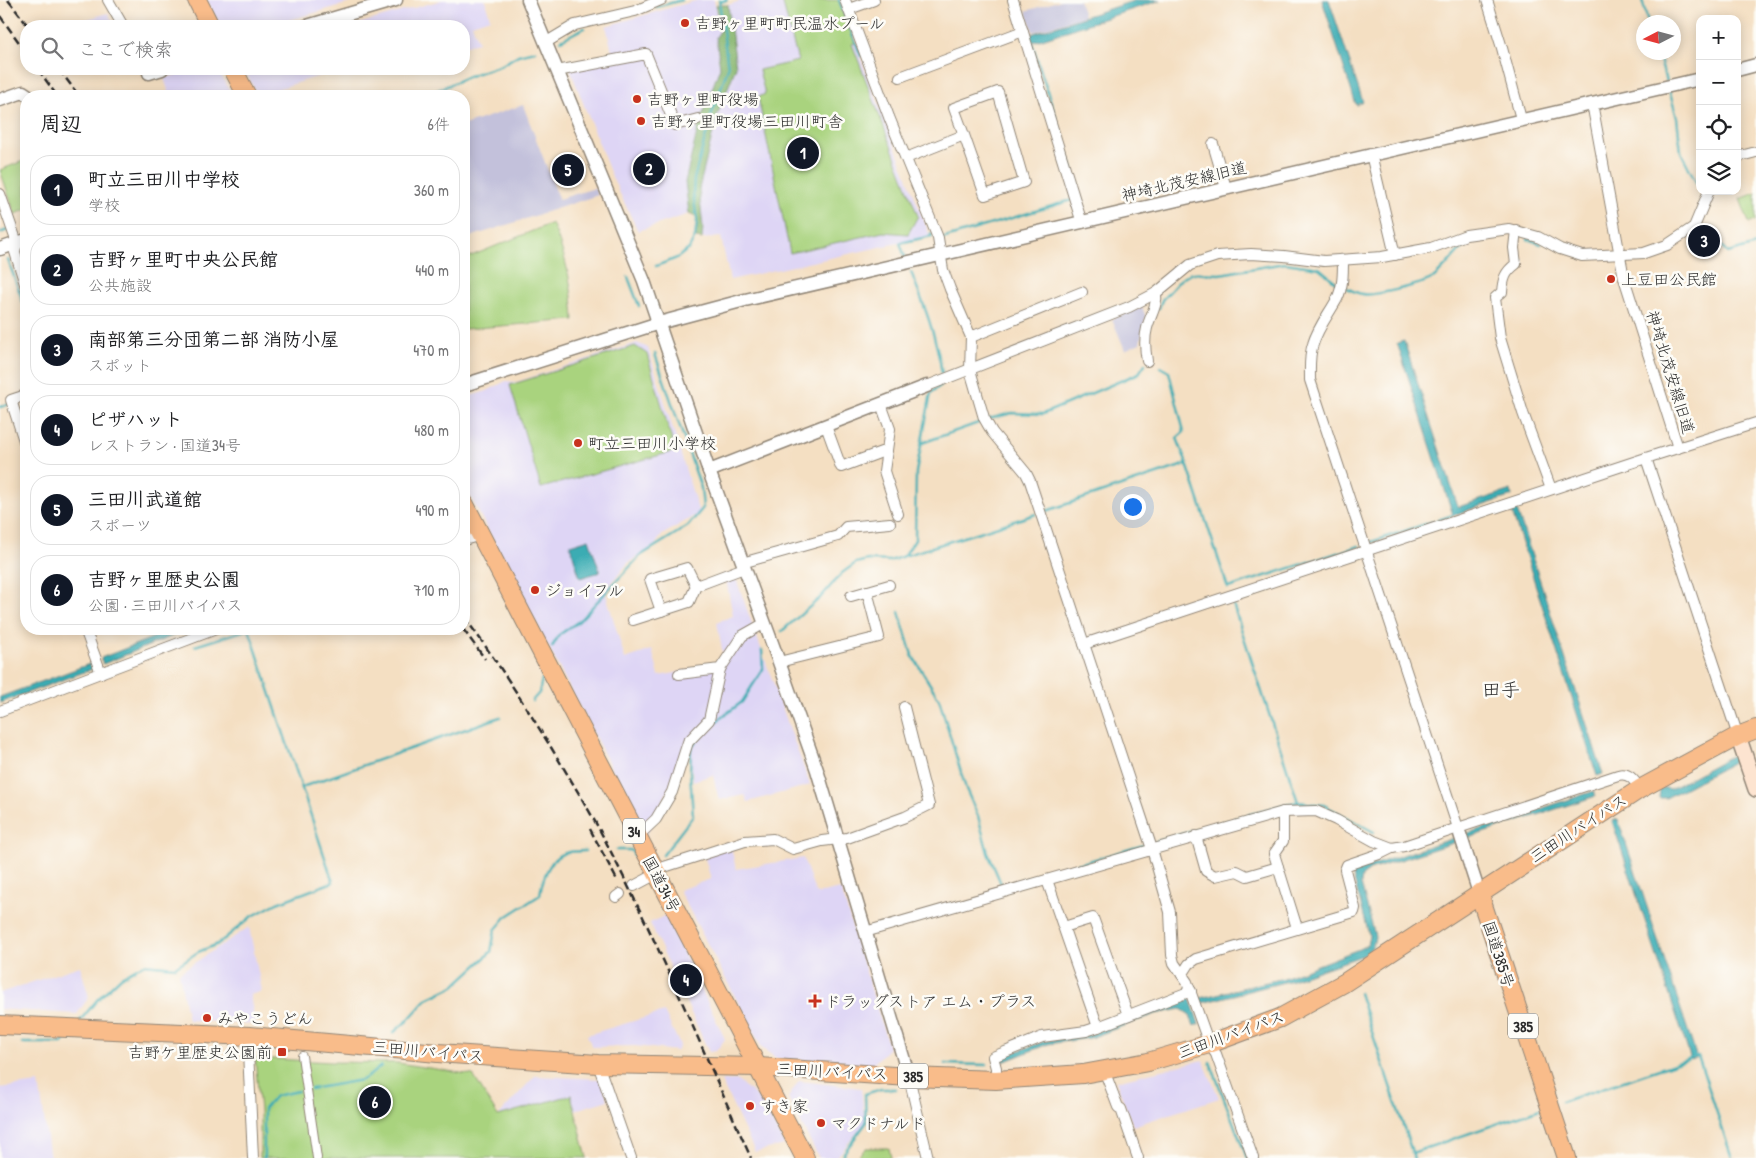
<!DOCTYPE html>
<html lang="ja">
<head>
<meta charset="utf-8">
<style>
	body { margin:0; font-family:"Patrick Hand","Klee One",sans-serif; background:#f6f6f6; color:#202124 }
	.controls { position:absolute; right:15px; top:15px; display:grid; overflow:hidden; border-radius:10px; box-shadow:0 2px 12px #0003 }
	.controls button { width:45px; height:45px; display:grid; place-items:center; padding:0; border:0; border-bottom:1px solid #e0e0e0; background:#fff; color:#202124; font:25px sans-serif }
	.compass { position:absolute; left:1636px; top:15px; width:45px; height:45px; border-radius:50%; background:#fff; box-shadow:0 2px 12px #0003; rotate:264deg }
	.you { position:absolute; left:1132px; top:506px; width:18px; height:18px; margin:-12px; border:4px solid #fff; border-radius:50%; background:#1a73e8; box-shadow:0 0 0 8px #1a73e833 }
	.badge { display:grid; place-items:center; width:32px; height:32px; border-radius:50%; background:#111827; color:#fff; font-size:16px; font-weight:700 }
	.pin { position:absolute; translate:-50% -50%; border:2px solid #fff; box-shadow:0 1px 5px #0006 }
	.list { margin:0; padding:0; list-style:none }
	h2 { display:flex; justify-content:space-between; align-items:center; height:65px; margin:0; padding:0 20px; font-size:21px }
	h2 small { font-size:16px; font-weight:400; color:#757577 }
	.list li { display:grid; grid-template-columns:32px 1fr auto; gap:15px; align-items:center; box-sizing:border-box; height:70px; margin:0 10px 10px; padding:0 10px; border:1px solid #e0e0e0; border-radius:20px }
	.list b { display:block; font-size:19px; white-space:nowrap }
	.list p { margin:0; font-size:16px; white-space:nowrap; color:#757577 }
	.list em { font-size:16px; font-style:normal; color:#757577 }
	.icon { flex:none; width:28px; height:28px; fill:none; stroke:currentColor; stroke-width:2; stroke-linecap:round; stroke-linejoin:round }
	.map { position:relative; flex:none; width:1756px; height:1158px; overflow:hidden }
	.search { position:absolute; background:#fff; box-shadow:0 2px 12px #0003; left:20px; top:20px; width:450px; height:55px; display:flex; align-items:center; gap:12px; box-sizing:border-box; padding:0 18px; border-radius:20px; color:#757577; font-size:19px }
	.panel { position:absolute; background:#fff; box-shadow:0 2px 12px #0003; left:20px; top:90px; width:450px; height:545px; border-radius:20px }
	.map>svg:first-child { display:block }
	.built { fill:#ded5f5 }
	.industrial { fill:#c3c1db }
	.green { fill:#a9d37e; stroke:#6a7f54 }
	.forest { fill:#86b56d; stroke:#58704c }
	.water { fill:#3bacb3; stroke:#336c6f }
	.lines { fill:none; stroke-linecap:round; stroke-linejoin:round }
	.stream { stroke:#3bacb3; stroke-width:2.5 }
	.pedestrian-casing { stroke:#908576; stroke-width:10 }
	.minor-casing { stroke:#908576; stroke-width:12 }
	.tertiary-casing { stroke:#908576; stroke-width:15 }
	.secondary-casing { stroke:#908576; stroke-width:18 }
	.trunk-casing { stroke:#908576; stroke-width:20 }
	.pedestrian { stroke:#fff; stroke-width:8 }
	.minor { stroke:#fff; stroke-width:10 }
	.tertiary { stroke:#fff; stroke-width:12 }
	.secondary { stroke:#fde4d0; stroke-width:15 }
	.trunk { stroke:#f9bc8a; stroke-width:18 }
	.rail { stroke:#2b2b2b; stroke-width:2.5; stroke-dasharray:8 4; stroke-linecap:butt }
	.poi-dot { fill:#c8321e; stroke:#fdfcf7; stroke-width:2 }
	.labels { text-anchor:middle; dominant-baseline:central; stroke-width:5; stroke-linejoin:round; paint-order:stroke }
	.shield { fill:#fdfcf7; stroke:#6a6a68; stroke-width:1 }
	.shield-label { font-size:15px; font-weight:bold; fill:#2b2b2b }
	.poi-label { font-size:16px; fill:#2b2b2b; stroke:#fdfcf7; text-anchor:start }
	.street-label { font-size:16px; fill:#2b2b2b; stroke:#fdfcf7 }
	.quarter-label { font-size:19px; fill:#2b2b2b; stroke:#fdfcf7 }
</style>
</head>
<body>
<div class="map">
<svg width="1756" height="1158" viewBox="0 0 1756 1158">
	<rect width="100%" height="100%" fill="#fdfcf7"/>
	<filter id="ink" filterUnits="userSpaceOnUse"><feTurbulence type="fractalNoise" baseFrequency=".02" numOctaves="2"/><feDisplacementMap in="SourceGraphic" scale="10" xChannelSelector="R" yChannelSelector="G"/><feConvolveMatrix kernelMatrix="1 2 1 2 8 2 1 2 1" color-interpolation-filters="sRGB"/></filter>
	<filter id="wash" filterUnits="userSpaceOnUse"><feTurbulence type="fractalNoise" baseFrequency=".0096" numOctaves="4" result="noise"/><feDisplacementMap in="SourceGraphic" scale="20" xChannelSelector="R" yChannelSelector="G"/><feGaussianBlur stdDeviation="1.12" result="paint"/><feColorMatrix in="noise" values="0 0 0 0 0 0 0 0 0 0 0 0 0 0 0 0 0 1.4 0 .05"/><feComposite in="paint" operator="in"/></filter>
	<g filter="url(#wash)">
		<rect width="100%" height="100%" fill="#f4dfc2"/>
		<g class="built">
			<path d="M207 0H360L268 26H220Z"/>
			<path d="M442 0H485L490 18 472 24 478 42 464 46V26H351Z"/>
			<path d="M698 0H714L720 31 716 38 720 67 699 124 685 182 689 214 638 231 612 177 568 64 613 55 606 26Z"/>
			<path d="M743 0H838L930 236 730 280 721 237 702 239 703 227 699 189 717 116 736 67 728 5Z"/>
			<path d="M108 13 115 26H79L78 22Z"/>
			<path d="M200 69 218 70 233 96H170L164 78Z"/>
			<path d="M244 69H342L274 90 275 96H258Z"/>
			<path d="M637 343 648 348 699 513 662 535 655 545 628 563 605 591 625 659 652 650 659 676 719 665 723 655 717 622 733 616 726 579 735 576 810 785 748 802 745 795 719 800 713 775 693 781 690 745 646 835 464 484V398L487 391 506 381 516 382Z"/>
			<path d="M731 847 736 869 803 858 816 894 841 889 889 1048 872 1065 777 1059 762 1048 679 890 711 879 704 855Z"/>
			<path d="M666 915 725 1039 716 1051 709 1052 650 923Z"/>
			<path d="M249 927 262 991 250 995 255 1024 188 1020 179 973Z"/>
			<path d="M80 966 89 997 77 1014 0 1009V993Z"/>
			<path d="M664 1012 680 1045 677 1051 635 1046 592 1047 587 1035Z"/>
			<path d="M1203 1060 1219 1098 1133 1126 1116 1081Z"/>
			<path d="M535 1076 601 1079 608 1100 575 1110 571 1095 498 1116Z"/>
			<path d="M736 1080 752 1092 765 1106 784 1145 755 1152 721 1081Z"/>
			<path d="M799 1081 861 1088 865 1123 836 1158H819L788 1098Z"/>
			<path d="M39 1083 50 1158H0V1088Z"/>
		</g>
		<g class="industrial">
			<path d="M1061 0H1079L1084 16 1033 32 1026 11Z"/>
			<path d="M523 105 559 199 595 188 598 195 464 239V125Z"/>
			<path d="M1142 307 1146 317 1140 343 1125 350 1112 319Z"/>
		</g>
		<g class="green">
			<path d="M782 0H838L855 43 852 44 918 216 908 234 883 232 790 253 758 97 765 94 759 70 798 61Z"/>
			<path d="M23 161 26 166V210L15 214 0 170Z"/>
			<path d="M1756 193V221L1749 223 1740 199Z"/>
			<path d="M552 223C566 256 572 284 574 320L464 329V259Z"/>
			<path d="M635 346 647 354 675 451 541 488 510 385Z"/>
			<path d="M255 1058 331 1062 398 1063 473 1075 498 1116 571 1095 587 1158H260V1111Z"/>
			<path d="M866 1148H889L891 1158H856Z"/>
		</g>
		<path class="forest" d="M716 5H728L736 67 717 116 699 189 703 227 702 239 696 238 698 218 689 214 685 182 699 124 720 67 716 37 720 31Z"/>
		<g class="water">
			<path d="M1136 0H1161L1030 43 1028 35Z"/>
			<path d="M1322 0H1329L1363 102 1356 105Z"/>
			<path d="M1404 341 1458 507 1511 490 1512 496 1453 515 1397 343Z"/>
			<path d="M1516 507 1603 774 1597 776 1511 509Z"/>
			<path d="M589 539 600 572 580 578 570 545Z"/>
			<path d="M175 629H190L103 664 101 658Z"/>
			<path d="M92 663 95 668 0 703V697Z"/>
			<path d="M1733 755 1737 757 1736 761 1666 798H1659L1660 790 1665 788 1670 789Z"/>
			<path d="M1594 791 1596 796 1370 870 1362 876 1361 884 1375 936C1374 947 1371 950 1361 956L1292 980 1202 1003 1200 998 1284 978 1359 949 1367 945 1369 935 1352 872Z"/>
			<path d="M1618 819 1697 1058 1691 1060 1612 821Z"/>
			<path d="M1190 998 1199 1024 1194 1026 1190 1015 1181 1009 1156 1014 1090 1038 1048 1044 1003 1062 1002 1057 1045 1041 1087 1035Z"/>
		</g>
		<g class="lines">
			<g class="stream">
				<path d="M839 0 861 56"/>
				<path d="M1642 0 1648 22"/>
				<path d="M720 2 727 0"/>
				<path d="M1019 4 1030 37"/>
				<path d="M656 7 682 0"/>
				<path d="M561 40 584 28"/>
				<path d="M1031 40 1073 172 1072 178"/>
				<path d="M1658 52 1666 82"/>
				<path d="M1669 90 1677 118 1681 152 1700 190"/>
				<path d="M425 96 469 76 502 65 518 55 535 51"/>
				<path d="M1700 226 1709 232 1728 253 1756 245"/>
				<path d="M0 233 10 229"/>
				<path d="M942 239 1072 200"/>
				<path d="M1528 239 1541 244"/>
				<path d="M905 257 900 243 932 236 931 233"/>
				<path d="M8 260 26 310"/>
				<path d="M656 266 677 258 689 249 695 237 697 220 693 193 694 179 712 113 728 68 719 0"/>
				<path d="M911 272C924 305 937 338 942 374"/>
				<path d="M628 277 639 306"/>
				<path d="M1344 287C1350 289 1356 293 1362 294 1373 297 1424 284 1433 278 1450 265 1458 245 1479 238"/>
				<path d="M1159 308 1162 300 1182 278 1191 273 1220 274 1285 263 1319 268 1339 285"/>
				<path d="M1160 367 1169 372 1184 432 1177 438 1187 464"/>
				<path d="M0 407 9 404"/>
				<path d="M989 419 1012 413 1043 414 1139 373 1145 364"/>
				<path d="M922 443 984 421"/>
				<path d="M1046 511 1187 464 1228 588 1359 546"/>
				<path d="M1371 542 1453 515"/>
				<path d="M904 556 1036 514"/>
				<path d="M1232 601 1298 802"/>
				<path d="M899 612 912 655 939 699 966 789 978 816 988 853 1002 886 1144 845"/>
				<path d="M782 631 820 598 842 573 856 563 868 560 890 561 904 556 915 540 916 472 931 393 941 385"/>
				<path d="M552 647 559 635 579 621 640 556 688 526 703 508 701 488 655 354"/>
				<path d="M532 701 539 693 542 679"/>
				<path d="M302 787 500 717"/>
				<path d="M1155 842 1286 804 1298 802 1324 805 1374 832"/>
				<path d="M616 850H631L640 866"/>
				<path d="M663 855 693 816 690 772 691 747 710 726 742 702 763 669 762 650"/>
				<path d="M1359 993 1414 1158"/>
				<path d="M79 1022 97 1000 121 977 144 964 175 967 198 952 218 944 251 917 277 903 333 882 249 629 195 646"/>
				<path d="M393 1033 407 1021 427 999 454 986 491 952 495 930 506 917 540 895C542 881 549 857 565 853 571 851 578 851 585 851"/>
				<path d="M22 1043H62L69 1034"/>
				<path d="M1210 1062 1247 1158"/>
				<path d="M945 1064 987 1065"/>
				<path d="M311 1089 362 1080 369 1076 381 1066"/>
				<path d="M1561 1102 1698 1056 1732 1158"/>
				<path d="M1412 1153 1540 1109"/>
				<path d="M264 1158V1109L275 1096 298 1091"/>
				<path d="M843 1158V1154L866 1123 865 1094 881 1089H896"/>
			</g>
		</g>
	</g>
	<g filter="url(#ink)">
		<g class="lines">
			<g class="pedestrian-casing">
				<path id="pedestrian" d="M302 1056 317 1158"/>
			</g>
			<g class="minor-casing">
				<g id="minor">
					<path d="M108 0 123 26"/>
					<path d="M845 0 889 117 938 238 943 270 950 289 971 337 970 370 984 418 992 432 1026 473 1030 481 1152 849 1170 912 1172 955 1174 963 1187 982 1209 1044 1216 1054 1253 1158"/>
					<path d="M1013 0 1082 223"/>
					<path d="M1487 0 1502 48 1521 119"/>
					<path d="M849 9 874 0"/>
					<path d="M545 43 575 25 635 11 661 0"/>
					<path d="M557 71 646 54 675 125 698 119"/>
					<path d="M900 77 1023 31"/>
					<path d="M1592 103 1624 278 1678 448"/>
					<path d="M1213 144 1226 188"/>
					<path d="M1371 154 1395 255"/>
					<path d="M1737 157 1756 152"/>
					<path d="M906 158 964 135 954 108 998 92 1024 182 985 195 964 135"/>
					<path d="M0 194 17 243 15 252 26 287"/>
					<path d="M1516 230 1514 248 1516 264C1505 272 1503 279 1502 292L1495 298 1500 338 1523 413 1551 489"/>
					<path d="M1343 260C1343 274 1343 287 1337 299 1329 314 1318 327 1313 344 1309 355 1310 368 1310 380L1460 834"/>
					<path d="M971 337 1082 292"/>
					<path d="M1147 361C1145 350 1144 339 1147 328 1150 316 1158 305 1156 293"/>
					<path d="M927 386 1129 307 1156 293 1190 265 1217 256 1251 254 1284 256 1324 261 1382 257 1431 248 1466 235 1509 229 1538 237 1560 249 1582 256 1644 253 1667 245 1694 227 1709 191"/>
					<path d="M26 395 11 400 26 447"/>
					<path d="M881 404 890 429 884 471 898 514"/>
					<path d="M826 426 841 467 887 450"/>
					<path d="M1646 458 1738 736"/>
					<path d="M464 540 481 535"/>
					<path d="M742 563 838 536 846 527 890 523"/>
					<path d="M851 596 889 585"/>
					<path d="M661 611 650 579 687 568 696 586"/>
					<path d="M633 620 689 602 696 586 744 568"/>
					<path d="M85 629 101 673"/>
					<path d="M1084 644 1646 458 1756 423"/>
					<path d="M779 662 879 637 867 591"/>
					<path d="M679 674 720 669 742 636 765 623"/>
					<path d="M0 711 216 629"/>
					<path d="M1283 812V841L1274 854 1297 928"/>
					<path d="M1196 836 1206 871 1215 876 1237 871 1247 876 1278 867"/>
					<path d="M637 837 656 819 672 792 688 742 709 720 720 669"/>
					<path d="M1047 880 1098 1027"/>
					<path d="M634 886 649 878 664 867 745 841 773 839 793 849 822 841 847 838 905 817 929 805 904 707"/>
					<path d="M616 897 620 894"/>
					<path d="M1064 927 1093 918 1128 1015"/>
					<path d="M865 932 1283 812 1316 811 1336 820 1374 841 1392 848"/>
					<path d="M1182 975 1189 964 1196 959 1354 912 1355 908 1345 870 1347 865 1382 853 1392 848 1404 846 1618 775C1629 772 1634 780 1640 789"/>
					<path d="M250 1036 248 1051 253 1158"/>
					<path d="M598 1064 631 1158"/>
					<path d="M1104 1070 1118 1107 1121 1109 1138 1158"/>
					<path d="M909 1077 928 1158"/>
					<path d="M996 1080V1068L993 1057 1042 1037 1086 1031 1098 1027 1191 991"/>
				</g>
			</g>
			<g class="tertiary-casing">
				<g id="tertiary">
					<path d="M528 0 644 281 709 471 779 662 817 770 909 1077"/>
					<path d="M307 26 396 0"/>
					<path d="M1737 70 1756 65"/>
					<path d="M149 73 162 69"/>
					<path d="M0 100 23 92 29 96"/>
					<path d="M0 249 26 240"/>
					<path d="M464 385 659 323 745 300 1700 79"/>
					<path d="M709 471 927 386"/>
					<path d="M1460 834 1479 893"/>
				</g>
			</g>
			<g class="secondary-casing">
				<path id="secondary" d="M1738 736 1756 789"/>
			</g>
			<g class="trunk-casing">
				<g id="trunk">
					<path d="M197 0 210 26"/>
					<path d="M233 69 247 96"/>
					<path d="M464 503 805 1158"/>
					<path d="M1479 893 1567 1158"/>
					<path d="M0 1025 250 1036 438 1053 598 1064 759 1067 909 1077 996 1080 1083 1074 1148 1062 1209 1044 1280 1018 1344 983 1640 789 1738 736 1756 729"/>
				</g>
			</g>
			<use href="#pedestrian" class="pedestrian"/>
			<use href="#minor" class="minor"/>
			<use href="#tertiary" class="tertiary"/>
			<use href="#secondary" class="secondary"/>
			<use href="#trunk" class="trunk"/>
			<g class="rail">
				<path d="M8 0 28 26"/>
				<path d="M0 16 26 52"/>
				<path d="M38 69 57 96"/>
				<path d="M59 69 79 96"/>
				<path d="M464 617C496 659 524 704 552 749 574 785 596 821 614 858 664 956 706 1058 751 1158"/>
				<path d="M463 629 485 659"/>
				<path d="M590 829 617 880"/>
			</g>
		</g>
	</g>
	<g class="poi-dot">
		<circle cx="685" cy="23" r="5"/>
		<circle cx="637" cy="99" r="5"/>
		<circle cx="641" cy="121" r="5"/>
		<circle cx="1611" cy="279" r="5"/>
		<circle cx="578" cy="443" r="5"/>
		<circle cx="535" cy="590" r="5"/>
		<path d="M812.5 993.5h5v5h5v5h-5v5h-5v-5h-5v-5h5z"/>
		<circle cx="207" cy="1018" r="5"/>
		<rect x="277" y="1047" width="10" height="10" rx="2.5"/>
		<circle cx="750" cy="1106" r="5"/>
		<circle cx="821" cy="1123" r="5"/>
	</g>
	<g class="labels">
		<g class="shield">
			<rect x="623" y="818.5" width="22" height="25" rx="4"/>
			<rect x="1508" y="1013.5" width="30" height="25" rx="4"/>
			<rect x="898" y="1063.5" width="30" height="25" rx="4"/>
		</g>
		<g class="shield-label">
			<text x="634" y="831">34</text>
			<text x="1523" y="1026">385</text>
			<text x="913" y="1076">385</text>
		</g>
		<g class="poi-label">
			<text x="695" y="23">吉野ヶ里町町民温水プール</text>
			<text x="647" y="99">吉野ヶ里町役場</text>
			<text x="651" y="121">吉野ヶ里町役場三田川町舎</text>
			<text x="1621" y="279">上豆田公民館</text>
			<text x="588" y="443">町立三田川小学校</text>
			<text x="545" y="590">ジョイフル</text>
			<text x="825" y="1001">ドラッグストア エム・プラス</text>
			<text x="217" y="1018">みやこうどん</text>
			<text x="272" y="1052" text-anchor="end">吉野ケ里歴史公園前</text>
			<text x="760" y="1106">すき家</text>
			<text x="831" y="1123">マクドナルド</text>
		</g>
		<g class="street-label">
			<text transform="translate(1184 181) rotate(-13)">神埼北茂安線旧道</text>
			<text transform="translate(1671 372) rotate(73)">神埼北茂安線旧道</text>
			<text transform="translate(1578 828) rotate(-33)">三田川バイパス</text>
			<text transform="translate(662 884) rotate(62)">国道34号</text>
			<text transform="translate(1499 954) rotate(72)">国道385号</text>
			<text transform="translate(1231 1034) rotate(-20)">三田川バイパス</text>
			<text transform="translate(428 1051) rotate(5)">三田川バイパス</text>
			<text transform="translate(832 1071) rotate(3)">三田川バイパス</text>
		</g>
		<g class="quarter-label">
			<text x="1501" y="689">田手</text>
		</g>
	</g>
</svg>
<div class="controls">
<button>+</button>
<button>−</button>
<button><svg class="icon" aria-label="locate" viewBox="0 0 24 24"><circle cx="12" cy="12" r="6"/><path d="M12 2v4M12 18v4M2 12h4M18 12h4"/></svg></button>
<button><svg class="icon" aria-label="layers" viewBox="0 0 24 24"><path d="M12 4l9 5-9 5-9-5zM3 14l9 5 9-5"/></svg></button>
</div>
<svg class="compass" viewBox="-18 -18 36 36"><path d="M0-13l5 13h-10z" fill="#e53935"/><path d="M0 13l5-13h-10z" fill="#757577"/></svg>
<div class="you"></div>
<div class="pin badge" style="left:803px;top:153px">1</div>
<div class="pin badge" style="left:649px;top:169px">2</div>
<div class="pin badge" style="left:1704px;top:241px">3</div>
<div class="pin badge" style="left:686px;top:980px">4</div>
<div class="pin badge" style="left:568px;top:170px">5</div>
<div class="pin badge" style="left:375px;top:1102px">6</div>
<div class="search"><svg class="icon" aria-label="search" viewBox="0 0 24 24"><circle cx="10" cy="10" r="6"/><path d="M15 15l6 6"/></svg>ここで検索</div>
<section class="panel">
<h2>周辺<small>6件</small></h2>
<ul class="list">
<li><span class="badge">1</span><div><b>町立三田川中学校</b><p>学校</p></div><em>360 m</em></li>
<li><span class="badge">2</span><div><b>吉野ヶ里町中央公民館</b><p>公共施設</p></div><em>440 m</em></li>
<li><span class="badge">3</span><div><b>南部第三分団第二部 消防小屋</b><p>スポット</p></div><em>470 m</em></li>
<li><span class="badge">4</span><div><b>ピザハット</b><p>レストラン · 国道34号</p></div><em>480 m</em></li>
<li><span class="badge">5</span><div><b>三田川武道館</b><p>スポーツ</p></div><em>490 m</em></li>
<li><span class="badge">6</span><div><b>吉野ヶ里歴史公園</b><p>公園 · 三田川バイパス</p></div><em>710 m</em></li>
</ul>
</section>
</div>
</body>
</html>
